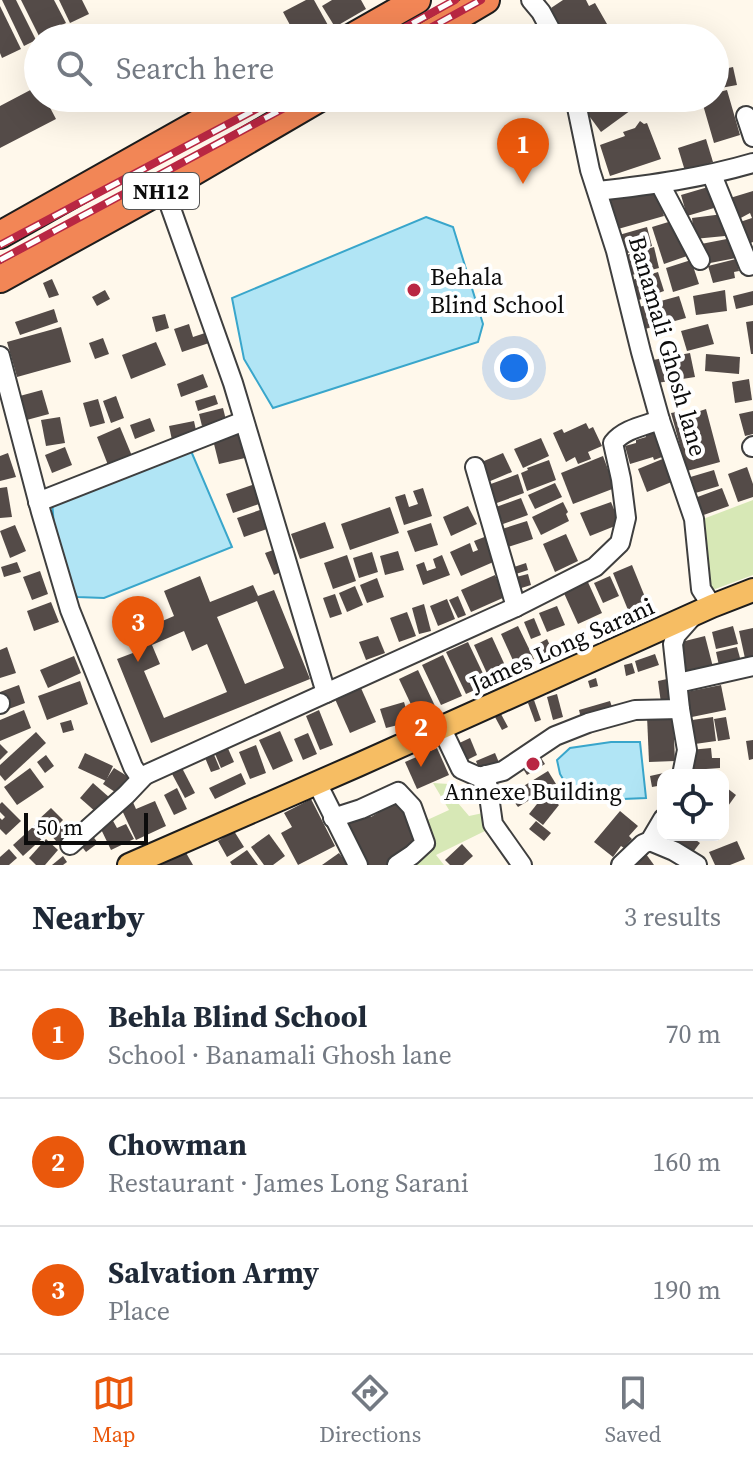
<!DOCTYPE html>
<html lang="en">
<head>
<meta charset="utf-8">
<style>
	body { margin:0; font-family:"Source Serif 4",serif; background:#f2f2f3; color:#1f2937 }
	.controls { position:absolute; right:24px; bottom:24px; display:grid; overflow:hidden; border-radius:16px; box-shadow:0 8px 32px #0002 }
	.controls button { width:72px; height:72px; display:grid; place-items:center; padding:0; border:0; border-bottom:2px solid #e0e1e3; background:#fff; color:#1f2937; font:40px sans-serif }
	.scale { position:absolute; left:24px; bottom:20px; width:124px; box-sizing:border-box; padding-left:8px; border:4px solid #0c0c0c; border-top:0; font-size:22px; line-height:28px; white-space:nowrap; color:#0c0c0c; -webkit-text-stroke:6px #fff; paint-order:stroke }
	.you { position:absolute; left:514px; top:368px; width:28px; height:28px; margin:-20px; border:6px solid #fff; border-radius:50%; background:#1a73e8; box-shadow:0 0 0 12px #1a73e833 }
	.badge { display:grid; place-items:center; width:52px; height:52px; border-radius:50%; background:#ea580c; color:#fff; font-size:26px; font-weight:700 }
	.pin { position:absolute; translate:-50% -66px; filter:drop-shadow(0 2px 4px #0008) }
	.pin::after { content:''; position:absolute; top:42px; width:28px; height:24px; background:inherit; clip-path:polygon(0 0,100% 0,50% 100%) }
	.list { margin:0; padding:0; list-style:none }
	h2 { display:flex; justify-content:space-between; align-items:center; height:104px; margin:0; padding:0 32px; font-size:34px }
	h2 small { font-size:26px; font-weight:400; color:#747a83 }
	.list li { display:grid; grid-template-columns:52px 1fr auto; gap:24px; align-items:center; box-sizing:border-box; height:128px; padding:0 32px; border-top:2px solid #e0e1e3 }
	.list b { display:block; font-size:30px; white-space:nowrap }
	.list p { margin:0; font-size:26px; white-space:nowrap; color:#747a83 }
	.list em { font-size:26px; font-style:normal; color:#747a83 }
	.icon { flex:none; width:44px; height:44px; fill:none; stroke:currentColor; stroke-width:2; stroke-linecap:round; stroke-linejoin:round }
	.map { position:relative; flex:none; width:753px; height:865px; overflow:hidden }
	.search { position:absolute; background:#fff; box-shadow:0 8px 32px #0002; left:24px; right:24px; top:24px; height:88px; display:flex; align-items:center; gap:20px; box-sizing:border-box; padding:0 28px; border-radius:44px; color:#747a83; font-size:30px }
	.sheet { height:488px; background:#fff }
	nav { display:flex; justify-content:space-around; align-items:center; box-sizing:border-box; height:112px; border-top:2px solid #e0e1e3; background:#fff; font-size:22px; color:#747a83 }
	nav a { display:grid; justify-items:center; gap:4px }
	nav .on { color:#ea580c }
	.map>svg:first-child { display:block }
	.green { fill:#d7e8b6 }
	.water { fill:#b1e5f5; stroke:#39a6cb; stroke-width:2 }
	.building { fill:#544b48; fill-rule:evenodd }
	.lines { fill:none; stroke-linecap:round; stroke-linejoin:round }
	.minor-casing { stroke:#3f3f3f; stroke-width:22 }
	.major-casing { stroke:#1d1d1d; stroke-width:26 }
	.highway-casing { stroke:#1d1d1d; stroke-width:30 }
	.minor { stroke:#fff; stroke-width:18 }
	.major { stroke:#f6bd63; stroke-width:22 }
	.highway { stroke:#f28656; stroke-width:26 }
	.rail-casing { stroke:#b92743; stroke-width:8 }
	.rail { stroke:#fff; stroke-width:5; stroke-dasharray:15; stroke-linecap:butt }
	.poi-dot { fill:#b92743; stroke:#fff; stroke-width:3 }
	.labels { text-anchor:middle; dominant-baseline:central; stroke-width:8; stroke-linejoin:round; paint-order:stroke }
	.shield { fill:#fff; stroke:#555; stroke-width:2 }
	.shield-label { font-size:22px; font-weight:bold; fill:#0c0c0c }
	.poi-label { font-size:24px; fill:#0c0c0c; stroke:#fff; text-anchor:start }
	.street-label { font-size:24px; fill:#0c0c0c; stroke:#fff }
</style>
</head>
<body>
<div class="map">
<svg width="753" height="865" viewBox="0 0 753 865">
	<rect width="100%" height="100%" fill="#fff8eb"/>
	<g class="green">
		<path d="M753 500V575L710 591 703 519Z"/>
		<path d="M433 783 449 784 452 796 469 816 483 813 487 830 436 855 444 865H408L434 847 425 821 449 810Z"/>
	</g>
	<g class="water">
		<path d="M426 217 453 227 483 324 478 342 273 408 244 359 232 298Z"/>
		<path d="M191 451 232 547 104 598 77 597 56 552 52 501Z"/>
		<path d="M611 742H640L646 798 576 801 560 774 557 760 570 748Z"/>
	</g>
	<g class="building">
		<path d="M2 0H16L36 40 24 46Z"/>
		<path d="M21 0H54L66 23 39 36Z"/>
		<path d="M59 0H82L89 14 70 23Z"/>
		<path d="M306 0H314L329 27 309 38H297L283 12Z"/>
		<path d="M332 0H361L366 9 335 27 322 6Z"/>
		<path d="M563 0H586L589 6 595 3 615 38H564L551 8Z"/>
		<path d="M0 6 21 49 2 58 0 53Z"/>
		<path d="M201 28 205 38H180Z"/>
		<path d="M733 67 737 85 715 89V71Z"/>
		<path d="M38 86V98H45L56 119 0 148V106Z"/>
		<path d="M727 90 740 135 714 143 701 98H715V93Z"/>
		<path d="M60 98H84L85 101 66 110Z"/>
		<path d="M598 98H633L638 105 601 132 584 109Z"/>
		<path d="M640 121 644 124 647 123 661 159 610 176 600 145 625 136 623 132 635 128Z"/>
		<path d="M706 139 713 162 685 171 678 148Z"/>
		<path d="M708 187 714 208 687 216 681 195Z"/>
		<path d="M656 191 664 216 618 229 610 199Z"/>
		<path d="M753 191V242L748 244 740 222 752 218 750 213 737 220 730 198Z"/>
		<path d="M723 214 725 236 694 239 692 218Z"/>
		<path d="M675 220 687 256 664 264 652 227Z"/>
		<path d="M647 227 652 246 624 254 619 235Z"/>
		<path d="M732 238 736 258 705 264 701 244Z"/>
		<path d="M654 247 659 268 628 276 623 256Z"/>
		<path d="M736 259 739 271 734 272 735 278 713 283 708 266Z"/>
		<path d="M691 260 699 284 673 292 666 268Z"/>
		<path d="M658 272 664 291 636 301 629 281Z"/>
		<path d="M52 279 59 295 49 298 43 283Z"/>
		<path d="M105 290 110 299 97 306 92 297Z"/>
		<path d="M725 290 727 311 696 315 693 296Z"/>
		<path d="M753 291V305L736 309 733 296Z"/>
		<path d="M679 296 686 318 645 329 639 307Z"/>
		<path d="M54 309 58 322 20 335 15 322Z"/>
		<path d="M165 314 169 328 156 332 152 317Z"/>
		<path d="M753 321V354H751L746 322Z"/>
		<path d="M189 324 193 337 205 333 209 343 182 352 174 329Z"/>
		<path d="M708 324 714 344 687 351 681 331Z"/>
		<path d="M61 327 71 362 17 377 7 342Z"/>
		<path d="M103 338 109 354 95 359 89 343Z"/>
		<path d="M156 342 166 365 131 379 122 355Z"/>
		<path d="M690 353 695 377 657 383 653 360Z"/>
		<path d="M706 354 740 357 739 374 705 371Z"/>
		<path d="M203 374 208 387 181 397 177 384Z"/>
		<path d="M749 379 752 400 735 403 732 382Z"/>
		<path d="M42 390 49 414 23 421 16 397Z"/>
		<path d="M215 395 218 404 198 411 195 401Z"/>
		<path d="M116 396 124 418 111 423 103 401Z"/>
		<path d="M98 399 105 423 90 427 83 403Z"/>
		<path d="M223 408 226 420 202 426 199 414Z"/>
		<path d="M696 409 697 412 706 409 720 462 687 471 671 413 682 411V413Z"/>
		<path d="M753 411V434L745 436 739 414Z"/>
		<path d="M60 417 65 443 46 446 41 420Z"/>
		<path d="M150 418 155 431 135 439 130 425Z"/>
		<path d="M194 421 197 435 172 440 169 426Z"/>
		<path d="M586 423 589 429 593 427 602 446 588 452 591 459 578 464 575 457 566 462 553 433 562 429 564 433Z"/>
		<path d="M120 427 132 456 108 465 97 437Z"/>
		<path d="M237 429 245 458 219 464 212 436Z"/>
		<path d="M654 432 662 457 654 460 653 457 630 464 625 446 636 443V440L646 437 645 434Z"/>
		<path d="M541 438 549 456 523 468 514 449Z"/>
		<path d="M65 447 72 465 52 473 45 455Z"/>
		<path d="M8 453 16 477 0 481V456Z"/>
		<path d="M503 453 512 472 488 482 482 467 484 461Z"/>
		<path d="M603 456 615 488 573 504 561 473Z"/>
		<path d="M665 458 674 481 647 492 638 469Z"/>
		<path d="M549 460 556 480 527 491 521 473 528 470 527 468Z"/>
		<path d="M747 467 753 484V497L738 502 728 474Z"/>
		<path d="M714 470 719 486 692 494 687 478Z"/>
		<path d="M518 474 524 493 494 504 488 485Z"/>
		<path d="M555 483 562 497 535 509 528 495Z"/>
		<path d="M255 484 262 503 233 513 226 494Z"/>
		<path d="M7 487 12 517 0 518V488Z"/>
		<path d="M423 488 432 516 404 525 395 497 405 494 409 507 418 504 413 491Z"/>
		<path d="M722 488 729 506 698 517 692 499Z"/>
		<path d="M521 498 528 515 503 524 496 507Z"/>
		<path d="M563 502 568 512 566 514 569 521 541 535 532 517Z"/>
		<path d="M611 502 620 524 590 536 580 513Z"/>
		<path d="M468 506 477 524 451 536 443 517Z"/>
		<path d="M390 507 399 533 350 550 341 524Z"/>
		<path d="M260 510 267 529 244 537 237 518Z"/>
		<path d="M527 521 533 539 508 547 502 529Z"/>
		<path d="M325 522 334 548 300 559 291 534Z"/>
		<path d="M431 523 438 545 415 552 407 531Z"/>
		<path d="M15 525 26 551 10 558 0 531Z"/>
		<path d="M566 534 578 561 555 572 543 544Z"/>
		<path d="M487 536 498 560 461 576 450 552 470 543 473 552 478 550 474 541Z"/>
		<path d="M276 549 285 570 274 575 265 553Z"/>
		<path d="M398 551 404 570 385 575 380 556Z"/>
		<path d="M372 552 378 572 359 578 353 558Z"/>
		<path d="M347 555 356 581 333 589 324 563Z"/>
		<path d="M442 555 450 575 423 585 416 565 424 562 427 571 436 568 433 559Z"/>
		<path d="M17 562 21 572 4 577 1 567Z"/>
		<path d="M526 563 528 570 513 575 511 568Z"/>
		<path d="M632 565 647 602 628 610 613 573Z"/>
		<path d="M40 571 48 594 32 600 23 577Z"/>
		<path d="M528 574 531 585 515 590 512 578Z"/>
		<path d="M495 575 505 597 471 612 461 590Z"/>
		<path d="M200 576 210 602 253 585 258 596 274 590 310 679 151 743 117 659 146 648 139 631 174 616 164 591ZM257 601 284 668 245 684 217 617ZM184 631 192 651 207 644 227 692 164 718 144 671 160 664 152 645Z"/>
		<path d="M610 576 619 596 603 603 594 583Z"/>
		<path d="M377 578 384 597 367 603 360 585Z"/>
		<path d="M587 580 602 613 578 624 563 591Z"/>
		<path d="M355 586 363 605 347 612 339 593Z"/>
		<path d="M335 594 342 614 330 618 323 598Z"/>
		<path d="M458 596 466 615 458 618 449 600Z"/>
		<path d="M447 599 455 619 438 626 430 606Z"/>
		<path d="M51 602 59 622 34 631 27 611Z"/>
		<path d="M424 604 431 631 419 634 412 608Z"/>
		<path d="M557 606 565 625 547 632 539 613Z"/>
		<path d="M407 612 416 636 399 642 390 618Z"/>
		<path d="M534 618 541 635 531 639 524 622Z"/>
		<path d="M518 626 534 659 516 667 501 634Z"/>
		<path d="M733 626 738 644 716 649 712 632Z"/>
		<path d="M753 628V662L746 663 739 631Z"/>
		<path d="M378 636 385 653 366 660 359 642Z"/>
		<path d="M705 636 714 671 686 678 677 643Z"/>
		<path d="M492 637 508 672 490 680 474 645Z"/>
		<path d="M547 639 554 654 541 661 534 646Z"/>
		<path d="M468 642 488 684 466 694 446 652Z"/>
		<path d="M7 647 16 673 0 678V650Z"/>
		<path d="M737 647 742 665 720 670 716 652Z"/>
		<path d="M655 654 659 665 638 672 635 661Z"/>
		<path d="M443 655 462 696 441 705 422 665Z"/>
		<path d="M74 656 81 673 48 688 40 670Z"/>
		<path d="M632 663 635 673 626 676 624 665Z"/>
		<path d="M418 670 435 706 416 715 399 679Z"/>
		<path d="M596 678 598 686 590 688 588 681Z"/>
		<path d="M667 679 671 702 661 703 658 681Z"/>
		<path d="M80 681 88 704 47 720 38 696Z"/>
		<path d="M19 685 25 703 6 710 0 692Z"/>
		<path d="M721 685 726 710 687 718 681 693Z"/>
		<path d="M361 688 376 722 350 733 335 699Z"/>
		<path d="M557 694 563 717 553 720 547 697Z"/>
		<path d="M534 700 541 720 535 722 528 703Z"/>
		<path d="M610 701 614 713 582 722 579 710Z"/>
		<path d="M404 702 410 722 386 728 380 709Z"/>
		<path d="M24 710 31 728 0 741V720Z"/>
		<path d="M319 710 333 745 320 750 306 716Z"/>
		<path d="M501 714 508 727 502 730 495 717Z"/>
		<path d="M673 715 675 761 649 762 647 716Z"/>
		<path d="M713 717 716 741 695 744 692 720Z"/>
		<path d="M726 717 730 739 718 741 714 719Z"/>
		<path d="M71 720 74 730 63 733 60 723Z"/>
		<path d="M280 731 293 761 273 770 259 740Z"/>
		<path d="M36 732 46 743 5 781 0 775V765Z"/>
		<path d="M308 733 317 754 303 760 294 739Z"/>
		<path d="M470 738 477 755 461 763 453 746Z"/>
		<path d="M753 740V759L749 760 746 741Z"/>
		<path d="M0 744 8 752 0 760Z"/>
		<path d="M226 744 234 762 221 768 213 749Z"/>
		<path d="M256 745 266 773 250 779 239 752Z"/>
		<path d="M437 748 449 775 417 789 405 762Z"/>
		<path d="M711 748 712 758H720V768L692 770 690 750Z"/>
		<path d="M212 750 220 769 211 772 203 753Z"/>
		<path d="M85 753 113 766 106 781 78 768Z"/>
		<path d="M495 753 500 765 480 772 476 761Z"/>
		<path d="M538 753 545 764 527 775 520 764Z"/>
		<path d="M46 755 54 766 45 773 37 762Z"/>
		<path d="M181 766 195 793 185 798 171 772Z"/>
		<path d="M30 768 44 787 17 805 4 787Z"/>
		<path d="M114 768 132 779 121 796 103 784Z"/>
		<path d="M548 771 556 784 518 807 509 795Z"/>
		<path d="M668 772 669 775H663V785L652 787 650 776Z"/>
		<path d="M241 773 246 784 215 799 209 788Z"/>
		<path d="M93 783 110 798 97 813 80 798Z"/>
		<path d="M723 785 736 795 723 813Z"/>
		<path d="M177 788 187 809 174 815 164 795Z"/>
		<path d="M545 794 559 805 543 825 529 814Z"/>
		<path d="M311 799 335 846 298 865 281 833 292 827 284 813Z"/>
		<path d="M132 800 136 809 155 801 166 826 136 840 120 806Z"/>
		<path d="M397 801 419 840 388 865H366L343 819 366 811 371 817Z"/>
		<path d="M2 802 21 821 6 835 0 829V818L2 820 5 817 0 812V804Z"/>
		<path d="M51 808 63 820 49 834 37 821Z"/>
		<path d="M620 811 638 826 629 836 632 839 624 848 621 846 613 857 594 842Z"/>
		<path d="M112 819 117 828 126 824 134 839 111 850 99 825Z"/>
		<path d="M536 821 551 833 544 841 529 829Z"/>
		<path d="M64 823 75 835 61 847 51 835Z"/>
		<path d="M35 825 45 836 23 856 13 845Z"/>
		<path d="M234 831 244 847 227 857 218 841Z"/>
		<path d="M91 834 98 843 86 852 79 843Z"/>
		<path d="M269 834 285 856 273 865H264L251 847Z"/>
		<path d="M664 835H689L700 843 690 856Z"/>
		<path d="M46 839 58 850 45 865H36L29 858Z"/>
		<path d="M737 841 745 859 730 865H715L709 852Z"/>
		<path d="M462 844 473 856 463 865H450L445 860Z"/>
		<path d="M9 849 17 858 9 865H0V857Z"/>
		<path d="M247 850 258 865H232L230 862Z"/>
		<path d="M185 851 193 865H159Z"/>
		<path d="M339 853 348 865H322Z"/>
		<path d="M646 854 654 865H631Z"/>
		<path d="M63 856 67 862 63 865H52Z"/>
	</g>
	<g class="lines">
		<g class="minor-casing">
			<g id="minor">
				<path d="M531 0 541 12 555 38"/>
				<path d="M575 98 590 170 616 251 641 352 660 420 694 519 701 589 712 606"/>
				<path d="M746 116 753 137"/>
				<path d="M712 175 749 266"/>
				<path d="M660 184 700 260"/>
				<path d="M164 189 233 383 326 693"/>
				<path d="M598 191C651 185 702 178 753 163"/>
				<path d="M0 356 41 512 70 610 133 767 137 773 145 775 516 607 595 567 620 543 626 518 621 479 613 443C624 429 644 426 660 420"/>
				<path d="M752 447 753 446"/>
				<path d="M475 467 516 607"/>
				<path d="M38 502 244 421"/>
				<path d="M678 683 753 666"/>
				<path d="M0 704V703"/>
				<path d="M680 709 687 750 682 775"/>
				<path d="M441 727 461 769 479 777 503 771 555 736 588 723 635 710 680 709 673 644 676 635 692 617"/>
				<path d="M486 775 493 824 522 865"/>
				<path d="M317 783 358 865"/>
				<path d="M333 818 361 809 398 792 412 807 425 843 412 855 397 865"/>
				<path d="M650 841 674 851 697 865"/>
				<path d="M70 845 126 795 145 775"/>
				<path d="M621 865 643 844 650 841 663 819"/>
			</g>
		</g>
		<g class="major-casing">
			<path id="major" d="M129 865 358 765 712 606 753 590"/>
		</g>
		<g class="highway-casing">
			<g id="highway">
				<path d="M350 38 417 0"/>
				<path d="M422 38 486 0"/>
				<path d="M0 235 243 98"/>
				<path d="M0 279 183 178 320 98"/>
			</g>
		</g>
		<use href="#minor" class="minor"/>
		<use href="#major" class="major"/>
		<use href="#highway" class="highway"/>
		<g class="rail-casing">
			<g id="rail">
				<path d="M386 38 455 0"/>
				<path d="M412 38 481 0"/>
				<path d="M0 245 277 98"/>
				<path d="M0 260 303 98"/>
			</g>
		</g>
		<use href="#rail" class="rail"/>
	</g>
	<g class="poi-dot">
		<circle cx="414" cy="290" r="8"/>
		<circle cx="533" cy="764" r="8"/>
	</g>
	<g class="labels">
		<rect class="shield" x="123" y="173" width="76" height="36" rx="6"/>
		<g class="shield-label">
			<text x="161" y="191">NH12</text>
		</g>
		<g class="poi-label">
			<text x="430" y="276">Behala<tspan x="430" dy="28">Blind School</tspan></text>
			<text x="533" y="791" text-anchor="middle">Annexe Building</text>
		</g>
		<g class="street-label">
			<text transform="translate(668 346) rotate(74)">Banamali Ghosh lane</text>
			<text transform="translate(562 645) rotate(-24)">James Long Sarani</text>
		</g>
	</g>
</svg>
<div class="controls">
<button><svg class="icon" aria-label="locate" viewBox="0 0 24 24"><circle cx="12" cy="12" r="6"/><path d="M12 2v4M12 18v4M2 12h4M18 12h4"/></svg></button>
</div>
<div class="scale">50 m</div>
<div class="you"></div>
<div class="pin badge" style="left:523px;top:184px">1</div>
<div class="pin badge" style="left:421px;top:767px">2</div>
<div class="pin badge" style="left:138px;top:662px">3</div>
<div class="search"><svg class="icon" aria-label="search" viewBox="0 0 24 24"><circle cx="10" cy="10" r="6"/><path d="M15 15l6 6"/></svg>Search here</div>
</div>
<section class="sheet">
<h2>Nearby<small>3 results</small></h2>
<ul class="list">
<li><span class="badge">1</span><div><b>Behla Blind School</b><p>School · Banamali Ghosh lane</p></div><em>70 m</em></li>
<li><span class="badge">2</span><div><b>Chowman</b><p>Restaurant · James Long Sarani</p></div><em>160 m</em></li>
<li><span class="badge">3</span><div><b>Salvation Army</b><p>Place</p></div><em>190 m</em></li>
</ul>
</section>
<nav>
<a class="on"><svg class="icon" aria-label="map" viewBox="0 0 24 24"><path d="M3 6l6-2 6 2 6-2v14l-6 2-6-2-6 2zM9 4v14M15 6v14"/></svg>Map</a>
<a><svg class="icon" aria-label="directions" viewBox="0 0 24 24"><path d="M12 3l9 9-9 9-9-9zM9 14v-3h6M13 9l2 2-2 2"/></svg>Directions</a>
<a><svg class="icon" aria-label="saved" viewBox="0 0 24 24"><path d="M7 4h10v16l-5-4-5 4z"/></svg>Saved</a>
</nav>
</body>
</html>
